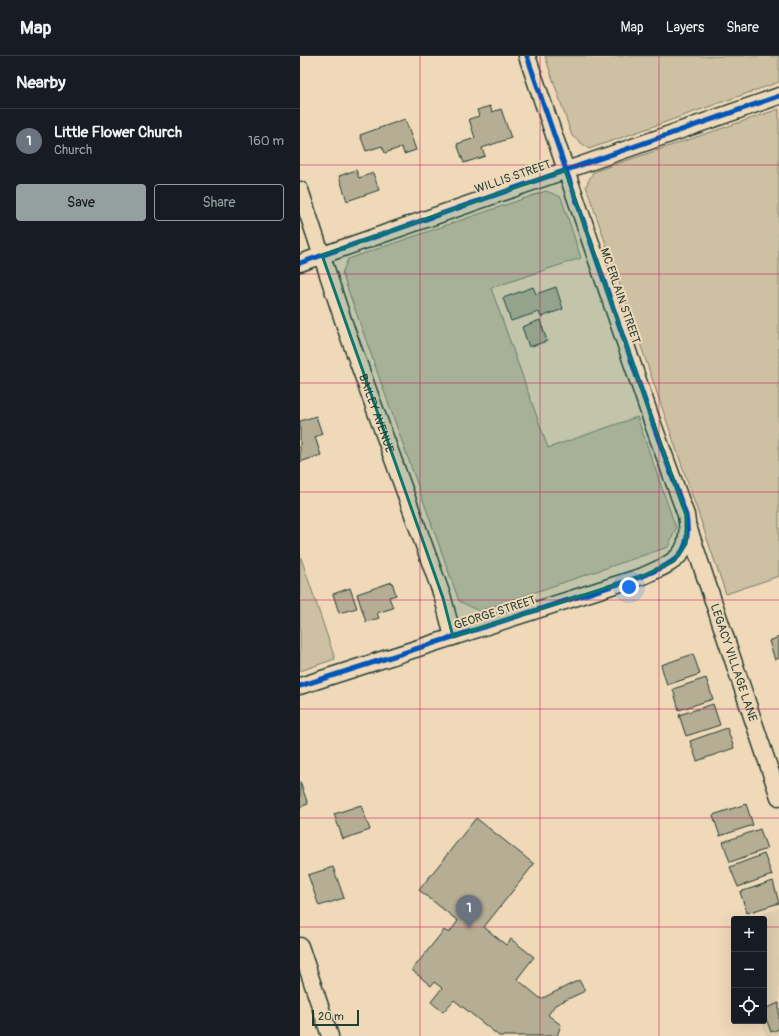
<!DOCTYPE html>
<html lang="en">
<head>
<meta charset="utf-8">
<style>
	body { margin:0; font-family:Pangolin,sans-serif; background:#20242c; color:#f1f3f6 }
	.controls { position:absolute; right:12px; bottom:12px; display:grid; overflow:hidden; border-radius:4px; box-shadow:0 4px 16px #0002 }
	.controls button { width:36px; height:36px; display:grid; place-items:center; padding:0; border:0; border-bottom:1px solid #363941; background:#171b24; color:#f1f3f6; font:20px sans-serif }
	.scale { position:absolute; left:12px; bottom:10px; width:47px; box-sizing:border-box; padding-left:4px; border:2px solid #1f3d34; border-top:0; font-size:11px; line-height:14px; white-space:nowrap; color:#1f3d34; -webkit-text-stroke:3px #f0d9b9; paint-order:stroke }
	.you { position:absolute; left:329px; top:531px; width:14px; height:14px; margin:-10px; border:3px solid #fff; border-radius:50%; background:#1a73e8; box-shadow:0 0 0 6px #1a73e833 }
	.badge { display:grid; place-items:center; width:26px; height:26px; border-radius:50%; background:#92a19f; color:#fff; font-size:13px; font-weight:700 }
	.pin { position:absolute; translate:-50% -33px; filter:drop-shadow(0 1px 2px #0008) }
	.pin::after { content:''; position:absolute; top:21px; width:14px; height:12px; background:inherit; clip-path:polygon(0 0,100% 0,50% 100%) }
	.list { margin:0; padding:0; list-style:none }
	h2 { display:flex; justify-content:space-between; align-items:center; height:52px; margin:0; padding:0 16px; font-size:17px }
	h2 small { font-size:13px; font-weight:400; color:#9ea1a6 }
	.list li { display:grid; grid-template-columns:26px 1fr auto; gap:12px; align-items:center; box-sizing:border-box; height:64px; padding:0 16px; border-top:1px solid #363941 }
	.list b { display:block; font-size:15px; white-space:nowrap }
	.list p { margin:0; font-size:13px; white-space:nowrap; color:#9ea1a6 }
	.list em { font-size:13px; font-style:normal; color:#9ea1a6 }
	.actions { display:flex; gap:8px; padding:12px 16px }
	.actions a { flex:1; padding:9px 0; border:1px solid #92a19f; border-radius:4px; text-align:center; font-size:14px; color:#92a19f }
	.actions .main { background:#92a19f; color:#111 }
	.icon { flex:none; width:22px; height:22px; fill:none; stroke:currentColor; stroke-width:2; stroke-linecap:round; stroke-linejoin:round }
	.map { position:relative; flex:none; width:479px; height:980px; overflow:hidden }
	header { display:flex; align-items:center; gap:24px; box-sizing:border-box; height:56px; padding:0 20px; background:#171b24; border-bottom:1px solid #363941 }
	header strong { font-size:19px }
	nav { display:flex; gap:22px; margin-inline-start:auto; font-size:14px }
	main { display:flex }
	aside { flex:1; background:#171b24 }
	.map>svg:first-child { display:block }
	.built { fill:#deccae }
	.green { fill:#cec0a3; stroke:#767e6c }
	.building { fill:#b5ae94; stroke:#1f3d34 }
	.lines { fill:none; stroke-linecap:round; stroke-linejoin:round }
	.minor-casing { stroke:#1f3d34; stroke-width:19 }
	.minor { stroke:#f0d9b9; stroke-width:16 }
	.cycleway-casing { stroke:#f0d9b9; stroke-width:8 }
	.cycleway { stroke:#0057b8; stroke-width:5 }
	.marked { fill:#0f766e; fill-opacity:0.2; stroke:#0f766e; stroke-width:3; stroke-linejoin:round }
	.grid { fill:none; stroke:#c2185b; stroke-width:1; stroke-opacity:0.55 }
	.labels { text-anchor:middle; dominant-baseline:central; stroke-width:4; stroke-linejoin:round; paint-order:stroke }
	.street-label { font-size:12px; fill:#1f3d34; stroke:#f0d9b9 }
</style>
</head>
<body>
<header>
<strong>Map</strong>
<nav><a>Map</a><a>Layers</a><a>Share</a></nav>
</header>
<main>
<aside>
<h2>Nearby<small></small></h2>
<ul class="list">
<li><span class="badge" style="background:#6b7280">1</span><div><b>Little Flower Church</b><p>Church</p></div><em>160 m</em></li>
</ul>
<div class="actions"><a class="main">Save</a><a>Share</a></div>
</aside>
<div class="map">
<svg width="479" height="980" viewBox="0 0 479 980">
	<rect width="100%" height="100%" fill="#f0d9b9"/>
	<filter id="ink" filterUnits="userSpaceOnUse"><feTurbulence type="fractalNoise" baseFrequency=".025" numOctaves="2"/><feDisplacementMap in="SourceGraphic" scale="8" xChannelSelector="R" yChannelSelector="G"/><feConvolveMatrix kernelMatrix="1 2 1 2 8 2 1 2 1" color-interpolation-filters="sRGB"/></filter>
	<g filter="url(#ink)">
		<path class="built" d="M479 852V980H466L461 965H464V863H447Z"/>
		<g class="green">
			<path d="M245 0H479V26L289 93 272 80Z"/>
			<path d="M479 53V520L426 538 286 130 293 116Z"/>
			<path d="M246 135 261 141 281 202 191 232 248 392 337 361 376 472 368 491 179 555 159 545 42 217 48 203Z"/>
			<path d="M0 499 35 603 0 615Z"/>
		</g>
		<g class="building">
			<path d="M190 50 192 56 201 53 211 82 182 92 185 100 164 107 157 88 175 82 169 63 179 60 177 54Z"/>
			<path d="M105 63 116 94 104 98 102 91 85 97 82 90 66 95 60 79Z"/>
			<path d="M56 114 59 122 73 117 79 134 47 145 39 120Z"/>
			<path d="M233 231 236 238 256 231 263 253 241 261 239 256 211 265 203 242Z"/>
			<path d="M240 264 247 285 229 291 222 271Z"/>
			<path d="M16 360 22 378 15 381 21 399 0 406V365Z"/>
			<path d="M92 526 96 539 89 541 93 552 77 557 79 562 66 566 57 538Z"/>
			<path d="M50 532 57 552 39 557 33 538Z"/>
			<path d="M479 581V602L475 604 469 585Z"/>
			<path d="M393 598 400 618 367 629 361 609Z"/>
			<path d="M406 622 413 643 379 654 373 633Z"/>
			<path d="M413 648 420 669 386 680 379 659Z"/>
			<path d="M427 672 434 692 397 705 390 685Z"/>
			<path d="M0 726 8 748 0 751Z"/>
			<path d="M446 748 453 769 420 780 413 759Z"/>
			<path d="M61 749 70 774 43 783 34 758Z"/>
			<path d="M176 762 234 808 184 871 206 889 211 883 234 901 217 923 241 943 279 924 285 935 255 949 248 959 261 969 257 980H199L154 944 143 956 131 946 142 932 134 926 131 930 112 914 144 874 149 877 158 865 119 834Z"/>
			<path d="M460 773 467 793 430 806 423 786Z"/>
			<path d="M464 798 472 819 438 831 430 811Z"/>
			<path d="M33 811 44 842 19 850 8 819Z"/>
			<path d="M473 825 479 847 447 857 440 836Z"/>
			<path d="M479 947V973L471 976 464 957V953Z"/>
		</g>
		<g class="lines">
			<g class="minor-casing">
				<g id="minor">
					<path id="s1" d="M0 134 45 270 143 542 153 581"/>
					<path d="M0 207 479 40"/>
					<path id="s2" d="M389 473 479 741"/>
					<path d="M0 630 343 520C375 506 393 499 386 459L354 371 227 0"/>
					<path d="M0 890 30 980"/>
				</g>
			</g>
			<use href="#minor" class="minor"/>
			<g class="cycleway-casing">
				<g id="cycleway">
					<path d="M0 207 479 40"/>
					<path d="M0 630 343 520C375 506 393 499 386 459L354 371 227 0"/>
				</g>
			</g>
			<use href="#cycleway" class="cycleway"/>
		</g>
	</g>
	<path class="marked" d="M265 114 386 459V488L374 505 343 520 153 581 143 542 22 199Z"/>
	<path class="grid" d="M120 0V980M240 0V980M359 0V980M0 109H479M0 218H479M0 327H479M0 436H479M0 544H479M0 653H479M0 762H479M0 871H434M464 871H479"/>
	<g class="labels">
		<g class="street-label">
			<text transform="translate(213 121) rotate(-19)">WILLIS STREET</text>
			<text transform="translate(320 240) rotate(71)">MC ERLAIN STREET</text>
			<text stroke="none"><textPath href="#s1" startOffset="236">BAILEY AVENUE</textPath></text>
			<text transform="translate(195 557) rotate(-18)">GEORGE STREET</text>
			<text stroke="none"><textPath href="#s2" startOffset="141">LEGACY VILLAGE LANE</textPath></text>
		</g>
	</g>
</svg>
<div class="controls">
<button>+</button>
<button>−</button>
<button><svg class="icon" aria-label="locate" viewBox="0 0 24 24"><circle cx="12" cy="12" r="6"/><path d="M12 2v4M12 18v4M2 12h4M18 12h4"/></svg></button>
</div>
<div class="scale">20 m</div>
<div class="you"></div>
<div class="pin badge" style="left:169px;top:872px;background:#6b7280">1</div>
</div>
</main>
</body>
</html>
